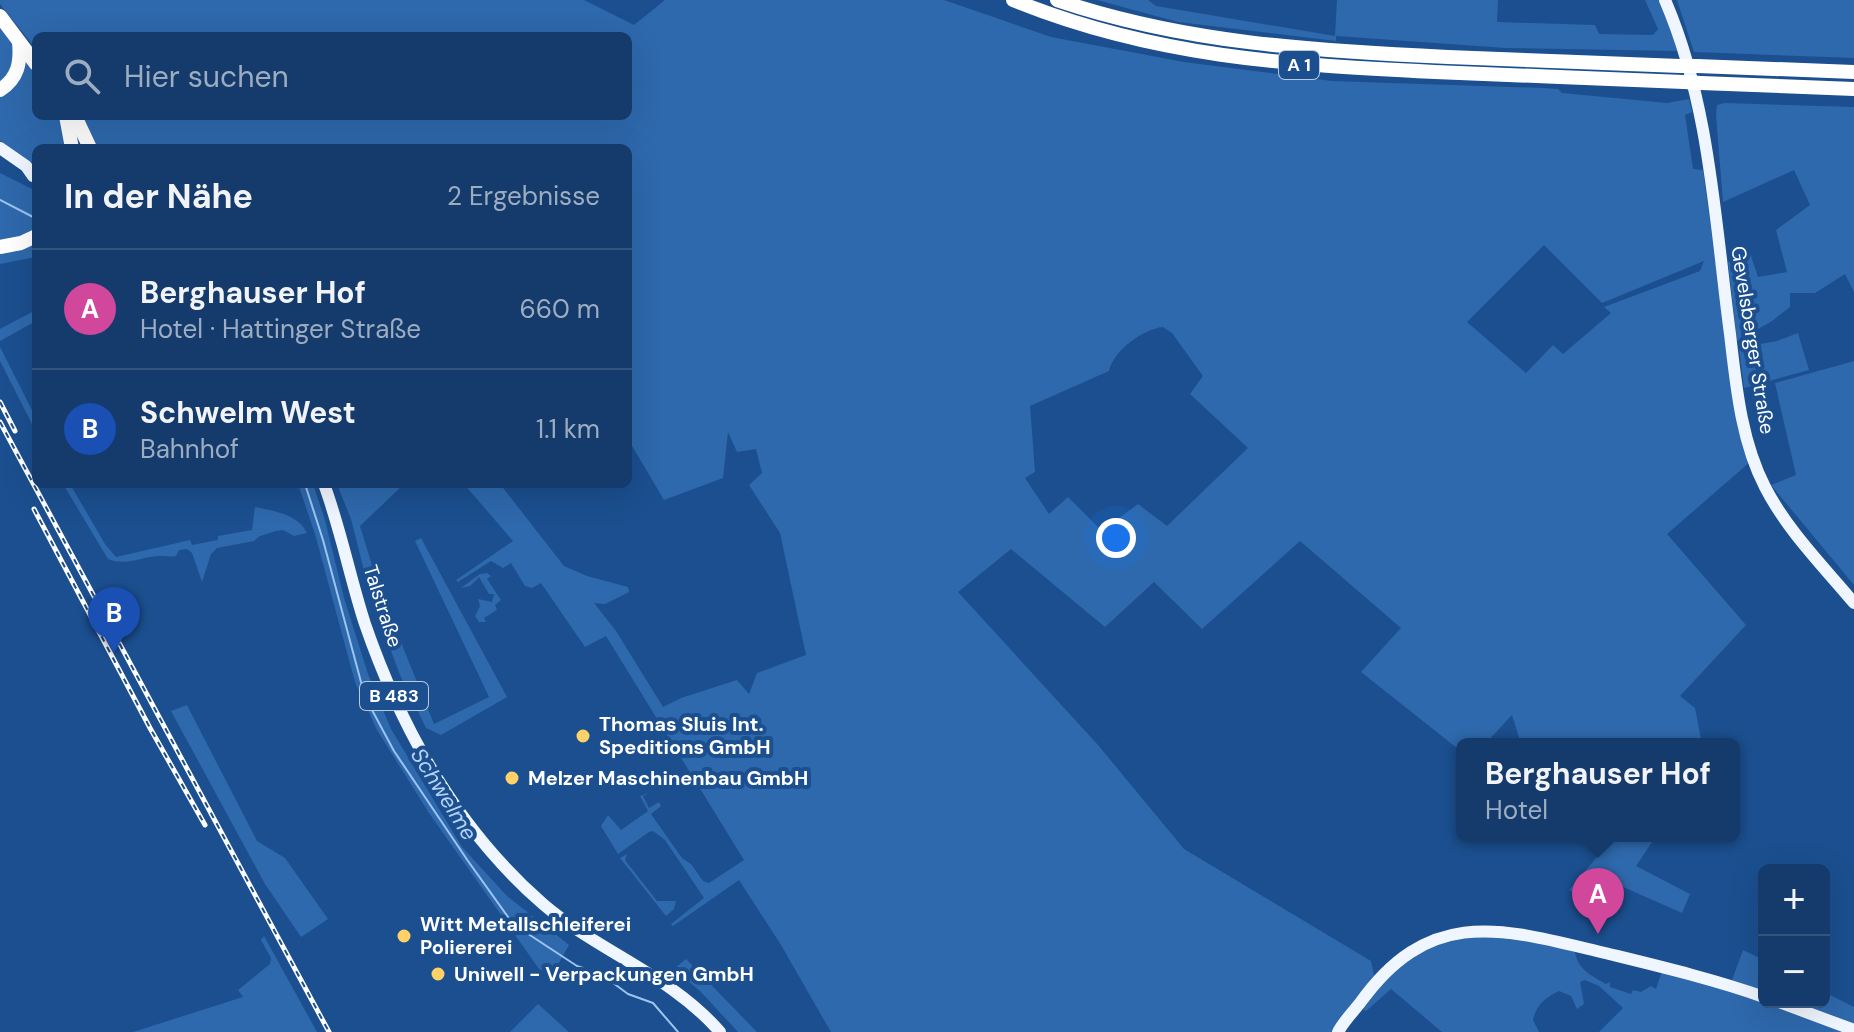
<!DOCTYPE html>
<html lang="de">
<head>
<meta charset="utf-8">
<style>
	body { margin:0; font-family:"DM Sans",sans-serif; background:#214673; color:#f1f3f6 }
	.controls { position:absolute; right:24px; bottom:24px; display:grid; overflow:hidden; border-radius:12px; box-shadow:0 8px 32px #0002 }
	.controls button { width:72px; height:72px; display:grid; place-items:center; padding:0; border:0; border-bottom:2px solid #33557e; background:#143b6b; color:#f1f3f6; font:40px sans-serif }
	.you { position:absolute; left:1116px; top:538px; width:28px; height:28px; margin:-20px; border:6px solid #fff; border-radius:50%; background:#1a73e8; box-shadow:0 0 0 12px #1a73e833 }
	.badge { display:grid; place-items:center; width:52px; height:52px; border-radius:50%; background:#8c9099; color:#fff; font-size:26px; font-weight:700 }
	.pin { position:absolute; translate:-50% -66px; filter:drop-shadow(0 2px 4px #0008) }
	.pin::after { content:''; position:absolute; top:42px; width:28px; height:24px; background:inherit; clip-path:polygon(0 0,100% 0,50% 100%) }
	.popup { position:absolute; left:1456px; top:738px; width:284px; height:104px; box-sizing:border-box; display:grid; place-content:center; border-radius:12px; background:#143b6b; filter:drop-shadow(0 2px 6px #0005); font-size:26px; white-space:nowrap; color:#9dadc1 }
	.popup b { font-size:30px; color:#f1f3f6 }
	.popup::after { content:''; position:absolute; left:50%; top:100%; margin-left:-16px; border:16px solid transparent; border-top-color:#143b6b }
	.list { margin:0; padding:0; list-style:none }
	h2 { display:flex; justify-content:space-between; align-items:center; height:104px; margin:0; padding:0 32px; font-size:34px }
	h2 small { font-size:26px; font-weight:400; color:#9dadc1 }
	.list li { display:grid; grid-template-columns:52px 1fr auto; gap:24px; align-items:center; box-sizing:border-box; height:120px; padding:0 32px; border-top:2px solid #33557e }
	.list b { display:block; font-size:30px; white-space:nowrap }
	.list p { margin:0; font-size:26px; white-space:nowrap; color:#9dadc1 }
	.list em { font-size:26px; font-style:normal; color:#9dadc1 }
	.icon { flex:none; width:44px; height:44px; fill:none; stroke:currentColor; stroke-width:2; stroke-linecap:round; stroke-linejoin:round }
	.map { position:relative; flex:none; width:1854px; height:1032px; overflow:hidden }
	.search { position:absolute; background:#143b6b; box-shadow:0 8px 32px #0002; left:32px; top:32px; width:600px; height:88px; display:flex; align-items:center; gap:20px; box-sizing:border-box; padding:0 28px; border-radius:12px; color:#9dadc1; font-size:30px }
	.panel { position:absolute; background:#143b6b; box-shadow:0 8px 32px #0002; left:32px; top:144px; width:600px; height:344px; border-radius:12px }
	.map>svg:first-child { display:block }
	.green { fill:#2e69ad; fill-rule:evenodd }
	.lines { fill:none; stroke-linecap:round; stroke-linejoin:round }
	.stream { stroke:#9cc4f0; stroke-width:2 }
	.major { stroke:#f0f6ff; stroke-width:12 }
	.highway { stroke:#fff; stroke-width:14 }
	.rail-casing { stroke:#fff; stroke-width:5 }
	.rail { stroke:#1b4f8f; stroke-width:2; stroke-dasharray:6; stroke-linecap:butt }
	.highway-bridge { stroke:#fff; stroke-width:14 }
	.poi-dot { fill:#ffd166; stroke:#1b4f8f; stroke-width:3 }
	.labels { text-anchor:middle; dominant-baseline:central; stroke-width:8; stroke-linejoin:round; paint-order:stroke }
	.shield { fill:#1b4f8f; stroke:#bbcadd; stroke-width:2 }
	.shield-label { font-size:18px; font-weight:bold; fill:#fff }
	.street-label { font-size:20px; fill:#fff; stroke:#1b4f8f }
	.poi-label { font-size:20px; font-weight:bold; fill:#fff; stroke:#1b4f8f; text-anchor:start }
	.water-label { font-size:22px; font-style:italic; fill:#b5d3f5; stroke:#1b4f8f }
</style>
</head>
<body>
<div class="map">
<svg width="1854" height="1032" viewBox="0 0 1854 1032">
	<rect width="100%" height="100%" fill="#1b4f8f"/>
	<g class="green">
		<path d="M0 0H584L634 25 665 0H944L1051 37 1184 62 1332 81 1543 88 1558 89 1562 93 1667 103 1689 99 1692 112 1685 115 1693 169 1703 170 1733 390 1750 462 1667 534 1746 625 1680 696 1695 708 1702 744H1521L1512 715 1485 744H1462V752L1361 672 1401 628 1300 541 1202 629 1154 582 1105 627 1011 549 958 592 1098 745 1184 849 1371 961 1374 975 1333 1032H831L781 945 739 880 673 926 671 924 704 898 665 840 653 831 649 832 618 854 601 826 608 815 621 830 648 811 640 796 650 792 643 796 649 808 659 802 661 806 651 814 682 858 691 864 703 881 709 883 744 860 606 636 585 647 541 583 532 588 525 586 511 563 503 568 491 561 458 582 456 580 513 541 464 484H500L564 566 587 576 628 587 629 592 605 604 594 603 616 631 663 707 681 698 737 680 749 694 757 673 806 655 780 533 749 485 762 473 756 449 737 452 728 432 723 478 664 500 628 439V148H94L80 116H628V36H36V49L0 4ZM1544 245 1602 303 1704 261 1700 271 1604 307 1611 313 1563 354 1553 345 1526 373 1467 322ZM1163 327 1172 333 1203 376 1190 394 1248 448 1167 526 1138 504 1102 531 1068 497 1049 514 1025 478 1035 472 1030 406 1109 371C1113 351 1143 329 1163 327Z"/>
		<path d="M1097 0H1148L1156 6 1335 36 1337 0H1498L1497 22 1595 25 1599 34 1653 35 1658 29 1645 0H1660L1675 36 1677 51 1506 48 1336 36V41L1178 22Z"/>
		<path d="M1677 0H1854V58L1694 52Z"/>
		<path d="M0 24 12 40 15 65 0 84Z"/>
		<path d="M27 61 36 72V116H62L67 148H36V165L0 141V94Z"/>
		<path d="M1725 103 1854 107V292L1845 274 1815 293H1790V307L1772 321 1737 341 1728 262 1750 253 1758 277 1787 272 1776 230 1810 205 1794 170 1723 202 1716 115 1717 105Z"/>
		<path d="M0 173 36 191V229L24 236 0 243Z"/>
		<path d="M36 244V257L0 264V251L15 252Z"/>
		<path d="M36 310V321L0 341V329Z"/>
		<path d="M1798 333 1809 370 1744 388 1739 348 1777 341Z"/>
		<path d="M0 347 36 418V432L0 361Z"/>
		<path d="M1854 361V585L1771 485 1796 475 1775 383Z"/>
		<path d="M63 484H70L105 544 116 557 190 540 192 545 218 540V536L252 530 255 507C274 511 298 514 307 533L294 536 283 530 276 531 260 536 254 541 217 548 211 554 202 582 192 553 187 549 179 550 176 556C172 557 167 556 163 556 142 555 129 567 108 559Z"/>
		<path d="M298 484H313L325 520 344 598 368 674 391 729 462 847 507 896 569 945 552 975 539 969 429 813 377 730 355 682 315 534Z"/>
		<path d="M337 484H404L360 526 379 588 434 724 489 697 415 541 421 538 507 697 441 735 426 728 400 675 370 594 351 519Z"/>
		<path d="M487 573 491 576 487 579 501 600 495 605 497 610 484 618 486 622H479L475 616 480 606 478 599 492 602 494 594H489L479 577 470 586 461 588 480 574Z"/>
		<path d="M187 705 257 841 285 858 328 919 301 937 265 884 171 711Z"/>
		<path d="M1589 836H1656L1636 866 1690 894 1682 913 1621 886 1605 910 1569 890 1602 851Z"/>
		<path d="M627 854 625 860 657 901H676L674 909 666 916 620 858Z"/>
		<path d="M264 936 317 1032H133L243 997 238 990 270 964 271 958 261 940Z"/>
		<path d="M1510 936 1575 952C1578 969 1590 975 1606 984L1610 982V987L1631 994 1633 990 1641 992 1651 986 1656 989 1662 971 1787 1009 1847 1032H1599L1623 1008 1599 986 1585 980 1580 982 1584 1004 1577 1009 1571 996 1559 991C1545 998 1537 1004 1533 1020L1539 1032H1442L1391 989 1366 1011 1363 1010C1371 999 1379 984 1389 975 1424 940 1463 937 1510 936Z"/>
		<path d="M1743 950 1764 960V992L1732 980Z"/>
		<path d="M686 959 757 1032H738L700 991 677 972 674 969Z"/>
		<path d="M1824 992 1854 1007V1024L1790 1002H1824Z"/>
		<path d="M538 1004 569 1032H510Z"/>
	</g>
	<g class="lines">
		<g class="stream">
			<path d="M0 200 35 218"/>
			<path d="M305 484 323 540 361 682 372 710 394 751 468 861 513 924 577 966 601 974 628 994 653 1003 678 1032"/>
		</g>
		<g class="major">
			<path d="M1665 0C1710 104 1715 222 1730 334 1736 385 1741 441 1765 487 1787 530 1823 566 1854 603"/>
			<path d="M0 148 26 166 33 176"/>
			<path d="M324 484C341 530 350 578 365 624 402 731 458 830 543 904 599 952 671 975 720 1032"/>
			<path d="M1779 1002 1854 1030"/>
			<path d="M1338 1032C1344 1021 1352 1013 1360 1003 1431 904 1504 929 1605 953 1658 966 1713 979 1764 997"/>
		</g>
		<g class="highway">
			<path d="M1013 0C1153 57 1287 65 1435 72 1518 75 1601 79 1684 82"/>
			<path d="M1057 0C1184 43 1315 51 1448 57 1525 60 1603 63 1680 66"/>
			<path d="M0 16 36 64"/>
			<path d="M1697 66 1854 72"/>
			<path d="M1701 83 1854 89"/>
			<path d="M0 90C18 78 21 63 19 42"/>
			<path d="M66 116 72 148"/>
			<path d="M75 116 90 148"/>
			<path d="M0 247 21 243 36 236"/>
		</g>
		<g class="rail-casing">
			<g id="rail">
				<path d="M0 402 15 431"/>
				<path d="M0 422 329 1032"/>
				<path d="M34 509 150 728 205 825"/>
			</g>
		</g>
		<use href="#rail" class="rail"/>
		<g class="highway-bridge">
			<path d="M1680 66H1697"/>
			<path d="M1684 82 1701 83"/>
		</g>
	</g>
	<g class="poi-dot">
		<circle cx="583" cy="736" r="8"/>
		<circle cx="512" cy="778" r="8"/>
		<circle cx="404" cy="936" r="8"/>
		<circle cx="438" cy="974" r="8"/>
	</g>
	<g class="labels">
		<g class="shield">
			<rect x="1279" y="51" width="40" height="28" rx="6"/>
			<rect x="360" y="682" width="68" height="28" rx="6"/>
		</g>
		<g class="shield-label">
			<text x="1299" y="65">A 1</text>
			<text x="394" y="696">B 483</text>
		</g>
		<g class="street-label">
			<text transform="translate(1753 340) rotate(81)">Gevelsberger Straße</text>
			<text transform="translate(383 606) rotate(72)">Talstraße</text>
		</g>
		<g class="poi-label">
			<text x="599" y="724">Thomas Sluis Int.<tspan x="599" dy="23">Speditions GmbH</tspan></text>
			<text x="528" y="778">Melzer Maschinenbau GmbH</text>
			<text x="420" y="924">Witt Metallschleiferei<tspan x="420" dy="23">Poliererei</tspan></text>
			<text x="454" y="974">Uniwell - Verpackungen GmbH</text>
		</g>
		<g class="water-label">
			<text transform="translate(444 794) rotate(58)">Schwelme</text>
		</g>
	</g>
</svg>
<div class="controls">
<button>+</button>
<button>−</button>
</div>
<div class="you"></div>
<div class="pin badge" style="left:1598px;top:934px;background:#d1479c">A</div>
<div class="popup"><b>Berghauser Hof</b>Hotel</div>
<div class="pin badge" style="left:114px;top:653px;background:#1a4fb4">B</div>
<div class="search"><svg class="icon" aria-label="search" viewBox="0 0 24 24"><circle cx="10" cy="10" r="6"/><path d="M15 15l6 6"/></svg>Hier suchen</div>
<section class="panel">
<h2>In der Nähe<small>2 Ergebnisse</small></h2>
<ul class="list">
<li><span class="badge" style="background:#d1479c">A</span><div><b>Berghauser Hof</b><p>Hotel · Hattinger Straße</p></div><em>660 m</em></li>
<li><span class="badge" style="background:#1a4fb4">B</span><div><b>Schwelm West</b><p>Bahnhof</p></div><em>1.1 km</em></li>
</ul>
</section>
</div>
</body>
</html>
